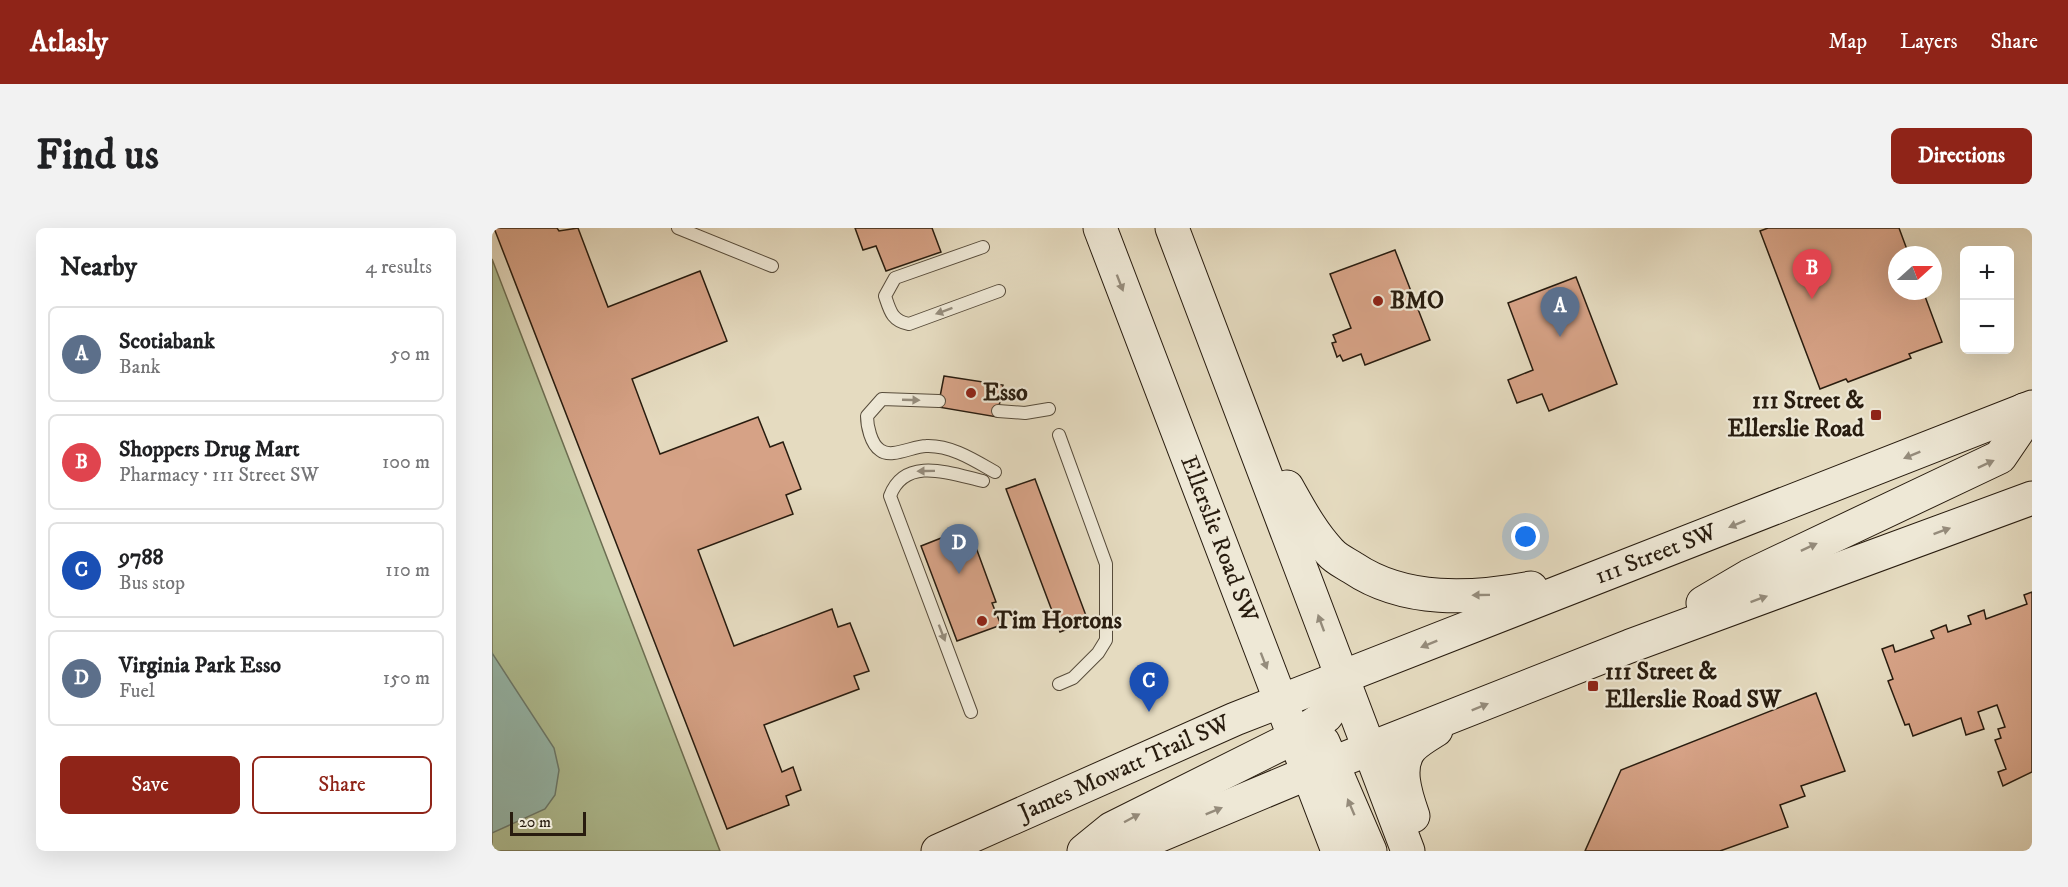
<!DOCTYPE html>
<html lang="en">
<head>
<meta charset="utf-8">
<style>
	body { margin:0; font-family:"IM FELL DW Pica",serif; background:#f2f2f2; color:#202124 }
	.controls { position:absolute; right:18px; top:18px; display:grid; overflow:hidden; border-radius:9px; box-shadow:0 6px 24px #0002 }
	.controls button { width:54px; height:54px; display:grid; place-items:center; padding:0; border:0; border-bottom:2px solid #e0e0e0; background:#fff; color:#202124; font:30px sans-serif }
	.compass { position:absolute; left:1396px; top:18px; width:54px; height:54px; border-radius:50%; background:#fff; box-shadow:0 6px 24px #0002; rotate:69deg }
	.scale { position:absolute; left:18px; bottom:15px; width:76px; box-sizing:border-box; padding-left:6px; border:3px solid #281c0f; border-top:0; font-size:16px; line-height:21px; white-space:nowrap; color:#281c0f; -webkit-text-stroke:4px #eee8d6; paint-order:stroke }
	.you { position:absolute; left:1034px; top:309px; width:21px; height:21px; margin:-15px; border:4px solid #fff; border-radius:50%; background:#1a73e8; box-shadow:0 0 0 9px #1a73e833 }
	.badge { display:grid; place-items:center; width:39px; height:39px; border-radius:50%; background:#8f2418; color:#fff; font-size:20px; font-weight:700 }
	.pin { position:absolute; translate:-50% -50px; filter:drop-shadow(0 2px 3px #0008) }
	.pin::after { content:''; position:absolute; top:32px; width:21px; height:18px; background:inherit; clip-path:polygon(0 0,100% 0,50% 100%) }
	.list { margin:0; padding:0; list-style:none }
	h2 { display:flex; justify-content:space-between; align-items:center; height:78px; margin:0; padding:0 24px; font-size:26px }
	h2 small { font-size:20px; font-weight:400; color:#757577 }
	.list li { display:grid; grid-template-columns:39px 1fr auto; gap:18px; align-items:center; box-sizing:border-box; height:96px; margin:0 12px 12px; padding:0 12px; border:2px solid #e0e0e0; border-radius:9px }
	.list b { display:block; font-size:22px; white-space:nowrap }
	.list p { margin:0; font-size:20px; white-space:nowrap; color:#757577 }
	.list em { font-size:20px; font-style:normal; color:#757577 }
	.actions { display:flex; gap:12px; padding:18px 24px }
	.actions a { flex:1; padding:14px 0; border:2px solid #8f2418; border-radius:9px; text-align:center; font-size:21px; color:#8f2418 }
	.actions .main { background:#8f2418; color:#fff }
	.map { position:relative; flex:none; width:1540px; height:623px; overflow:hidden; border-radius:9px }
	header { display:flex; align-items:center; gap:36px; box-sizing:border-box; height:84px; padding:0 30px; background:#8f2418; color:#fff }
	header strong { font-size:28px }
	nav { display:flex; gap:33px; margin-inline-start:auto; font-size:21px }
	.intro { display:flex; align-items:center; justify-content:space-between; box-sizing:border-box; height:144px; padding:0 36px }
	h1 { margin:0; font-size:42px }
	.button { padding:15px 27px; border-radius:9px; background:#8f2418; color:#fff; font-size:21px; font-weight:700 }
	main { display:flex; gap:36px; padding:0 36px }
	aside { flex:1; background:#fff; border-radius:9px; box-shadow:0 6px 24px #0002 }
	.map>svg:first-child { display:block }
	.green { fill:#b0c196; stroke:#6c6e52; stroke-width:1.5 }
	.water { fill:#96bbaf; stroke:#6a7b6f; stroke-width:1.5 }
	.building { fill:#d6a286; stroke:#281c0f; stroke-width:1.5 }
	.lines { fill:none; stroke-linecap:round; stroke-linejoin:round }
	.lane-casing { stroke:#574c3b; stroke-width:14 }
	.secondary-casing { stroke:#281c0f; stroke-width:35 }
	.lane { stroke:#eee8d6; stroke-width:12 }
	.secondary { stroke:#eee8d6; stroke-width:33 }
	.oneway { fill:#958c7c }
	.poi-dot { fill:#8f2418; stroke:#eee8d6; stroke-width:2 }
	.labels { text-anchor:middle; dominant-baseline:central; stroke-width:4.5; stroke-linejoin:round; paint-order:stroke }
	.poi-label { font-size:24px; font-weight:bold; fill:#281c0f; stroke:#eee8d6; text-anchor:start }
	.street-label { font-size:24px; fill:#281c0f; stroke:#eee8d6 }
</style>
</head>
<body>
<header>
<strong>Atlasly</strong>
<nav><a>Map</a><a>Layers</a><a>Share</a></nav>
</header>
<div class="intro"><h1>Find us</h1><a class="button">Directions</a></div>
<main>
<aside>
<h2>Nearby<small>4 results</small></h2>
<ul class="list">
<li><span class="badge" style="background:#5c6f8a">A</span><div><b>Scotiabank</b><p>Bank</p></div><em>50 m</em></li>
<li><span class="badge" style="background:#e0444e">B</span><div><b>Shoppers Drug Mart</b><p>Pharmacy · 111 Street SW</p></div><em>100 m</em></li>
<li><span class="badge" style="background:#1a4fb4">C</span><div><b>9788</b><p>Bus stop</p></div><em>110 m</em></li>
<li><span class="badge" style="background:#5c6f8a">D</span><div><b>Virginia Park Esso</b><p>Fuel</p></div><em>150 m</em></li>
</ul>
<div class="actions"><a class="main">Save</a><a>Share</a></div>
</aside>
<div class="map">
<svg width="1540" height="623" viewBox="0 0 1540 623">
	<rect width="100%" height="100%" fill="#e5dbc0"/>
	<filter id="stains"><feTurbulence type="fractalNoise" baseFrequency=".00333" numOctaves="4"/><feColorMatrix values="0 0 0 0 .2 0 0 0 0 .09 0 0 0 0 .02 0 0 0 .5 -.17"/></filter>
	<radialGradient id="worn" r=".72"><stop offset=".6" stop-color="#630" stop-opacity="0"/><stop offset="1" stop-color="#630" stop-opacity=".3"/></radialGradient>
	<path class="green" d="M0 31 228 623H0Z"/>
	<path class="water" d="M0 425 62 520 67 542 63 567 53 581 0 605Z"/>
	<g class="building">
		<path d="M2 0H65L67 3 86 0 116 79 208 43 235 113 140 151 168 226 266 189 278 219 291 214 309 261 294 267 301 286 206 322 242 418 340 381 346 399 358 395 377 443 362 448 367 461 272 497 290 544 301 539 309 562 294 568 297 577 235 601Z"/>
		<path d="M363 0H440L449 24 394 43 384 18 371 22Z"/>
		<path d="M1276 0H1407L1417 27H1405V63H1431L1450 114 1417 126 1419 130 1356 154 1354 151 1328 161 1268 3Z"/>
		<path d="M903 22 938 112 873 137 869 126 851 133 848 127 845 129 840 115 844 114 841 107 859 100 838 46Z"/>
		<path d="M1084 49 1125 156 1057 183 1050 166 1025 175 1016 152 1041 142 1016 75Z"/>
		<path d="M452 148 511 157 505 189 446 179Z"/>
		<path d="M543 251 596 393 568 404 514 261Z"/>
		<path d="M472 301 478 316 482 314 504 374 500 375 509 397 465 413 429 318Z"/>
		<path d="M1540 364V544L1511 558 1506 544 1514 541 1503 512 1509 510 1506 501 1513 499 1505 477 1486 484 1492 501 1474 507 1469 490 1421 508 1417 496 1413 497 1396 453 1401 451 1390 421 1401 417 1403 424 1442 410 1439 403 1454 397 1456 404 1479 396 1476 388 1492 382 1494 391 1535 376 1532 367Z"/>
		<path d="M1324 465 1353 543 1309 558 1313 568 1288 577 1296 599 1228 623H1093L1129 542Z"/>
	</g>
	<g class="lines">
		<g class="lane-casing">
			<g id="lane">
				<path d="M186 0 280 38"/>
				<path d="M491 19 403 50 393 68C398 83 400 93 417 96L507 63"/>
				<path d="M447 173 390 171 375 188C375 198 379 216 388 222 399 231 421 218 434 218 459 217 482 232 503 244"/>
				<path d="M506 183 533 185 557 181"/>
				<path d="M567 207 614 336V412L606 425 581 450 567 456"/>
				<path d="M479 484 398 268C413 227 460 246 491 253"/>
			</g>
		</g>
		<g class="secondary-casing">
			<g id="secondary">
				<path id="s1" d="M608 0 846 623"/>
				<path d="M680 0 916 623"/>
				<path d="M795 259C808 282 820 305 838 324 844 331 853 335 861 340 913 375 980 371 1039 360"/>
				<path d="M1211 375 1257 348 1508 229 1525 204 1532 182"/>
				<path d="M831 514 878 623"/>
				<path d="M921 588C914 568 903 537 920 519 927 512 936 507 944 502"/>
				<path id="s2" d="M446 623 743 491 1540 179"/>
				<path d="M592 623 619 601 801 510 834 488 843 476 851 450"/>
				<path d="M630 623 816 545 1138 418 1540 270"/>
			</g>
		</g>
		<use href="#lane" class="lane"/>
		<use href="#secondary" class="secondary"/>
	</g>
	<defs><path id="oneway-solid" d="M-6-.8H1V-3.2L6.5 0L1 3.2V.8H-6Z" transform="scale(1.5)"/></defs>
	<g class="oneway">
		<use href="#oneway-solid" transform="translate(628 55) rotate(69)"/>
		<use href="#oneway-solid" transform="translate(452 83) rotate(160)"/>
		<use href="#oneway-solid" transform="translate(419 172) rotate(2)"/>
		<use href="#oneway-solid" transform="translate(1420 227) rotate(158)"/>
		<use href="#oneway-solid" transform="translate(1494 236) rotate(-25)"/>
		<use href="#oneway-solid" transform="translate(434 243) rotate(179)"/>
		<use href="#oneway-solid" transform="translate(1245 296) rotate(158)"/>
		<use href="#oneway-solid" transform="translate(1450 303) rotate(-20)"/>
		<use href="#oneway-solid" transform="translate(1317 319) rotate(-25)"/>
		<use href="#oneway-solid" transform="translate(989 367) rotate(179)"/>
		<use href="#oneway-solid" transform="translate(1267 371) rotate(-20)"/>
		<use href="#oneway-solid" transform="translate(829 395) rotate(-110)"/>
		<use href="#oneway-solid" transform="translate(450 405) rotate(69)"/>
		<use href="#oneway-solid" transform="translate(937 416) rotate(158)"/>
		<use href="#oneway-solid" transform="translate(772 433) rotate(69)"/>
		<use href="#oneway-solid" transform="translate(988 479) rotate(-22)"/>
		<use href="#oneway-solid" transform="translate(859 579) rotate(-113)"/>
		<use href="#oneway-solid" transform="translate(722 583) rotate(-22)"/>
		<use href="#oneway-solid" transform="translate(640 590) rotate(-28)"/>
	</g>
	<g class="poi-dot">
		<circle cx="886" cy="73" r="6"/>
		<circle cx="479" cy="165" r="6"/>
		<rect x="1378" y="181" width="12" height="12" rx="3"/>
		<circle cx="490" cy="393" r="6"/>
		<rect x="1095" y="452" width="12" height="12" rx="3"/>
	</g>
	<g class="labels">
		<g class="poi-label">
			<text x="898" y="73">BMO</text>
			<text x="491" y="165">Esso</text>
			<text x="1372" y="173" text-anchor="end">111 Street &amp;<tspan x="1372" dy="28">Ellerslie Road</tspan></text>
			<text x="502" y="393">Tim Hortons</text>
			<text x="1113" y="444">111 Street &amp;<tspan x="1113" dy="28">Ellerslie Road SW</tspan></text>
		</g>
		<g class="street-label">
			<text stroke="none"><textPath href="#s1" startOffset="333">Ellerslie Road SW</textPath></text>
			<text stroke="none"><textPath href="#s2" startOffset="777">111 Street SW</textPath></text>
			<text stroke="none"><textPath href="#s2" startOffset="204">James Mowatt Trail SW</textPath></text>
		</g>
	</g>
	<rect width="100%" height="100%" filter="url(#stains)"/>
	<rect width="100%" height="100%" fill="url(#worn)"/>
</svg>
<div class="controls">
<button>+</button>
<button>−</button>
</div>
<svg class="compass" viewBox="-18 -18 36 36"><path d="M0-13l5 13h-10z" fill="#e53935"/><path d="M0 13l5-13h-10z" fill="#757577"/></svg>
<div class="scale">20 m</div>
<div class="you"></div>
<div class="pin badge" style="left:1068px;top:109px;background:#5c6f8a">A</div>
<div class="pin badge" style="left:1320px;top:71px;background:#e0444e">B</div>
<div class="pin badge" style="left:657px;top:484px;background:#1a4fb4">C</div>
<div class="pin badge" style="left:467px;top:346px;background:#5c6f8a">D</div>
</div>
</main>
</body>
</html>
